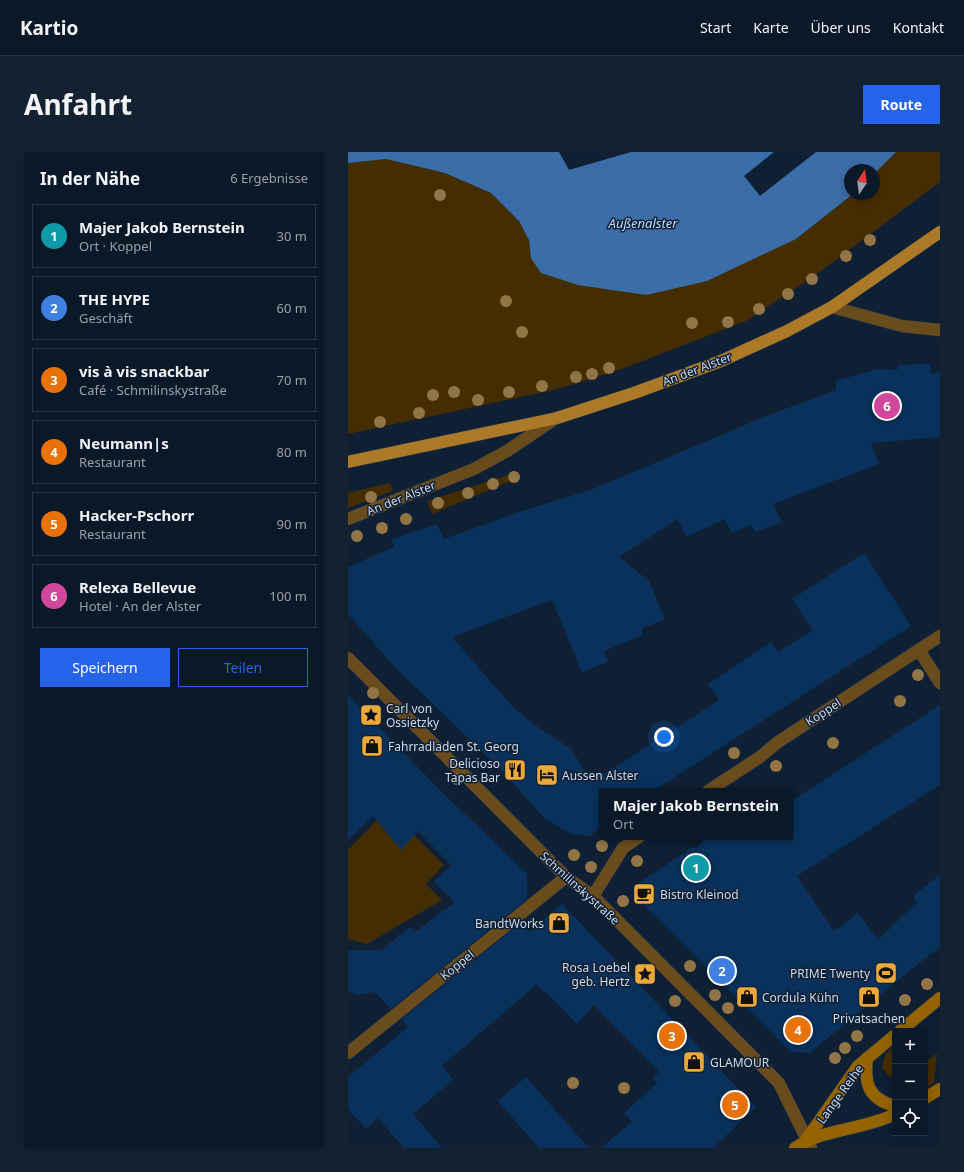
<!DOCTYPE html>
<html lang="de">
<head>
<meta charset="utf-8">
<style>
	body { margin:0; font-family:"Noto Sans",sans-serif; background:#142130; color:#f1f3f6 }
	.controls { position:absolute; right:12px; bottom:12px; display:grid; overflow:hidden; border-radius:0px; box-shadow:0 2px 10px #0003 }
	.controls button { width:36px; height:36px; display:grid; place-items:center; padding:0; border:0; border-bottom:1px solid #2b3745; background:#0b1828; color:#f1f3f6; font:20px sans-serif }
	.compass { position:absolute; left:496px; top:12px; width:36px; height:36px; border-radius:50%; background:#0b1828; box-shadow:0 2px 10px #0003; rotate:13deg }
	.you { position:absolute; left:316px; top:585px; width:14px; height:14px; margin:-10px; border:3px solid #fff; border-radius:50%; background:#1a73e8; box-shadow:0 0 0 6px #1a73e833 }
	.badge { display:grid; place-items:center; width:26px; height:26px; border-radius:50%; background:#2563eb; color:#fff; font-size:13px; font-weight:700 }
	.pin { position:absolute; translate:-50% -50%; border:2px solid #fff; box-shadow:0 1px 4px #0006 }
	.popup { position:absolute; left:251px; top:636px; width:194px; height:52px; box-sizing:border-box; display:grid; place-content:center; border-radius:0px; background:#0b1828; filter:drop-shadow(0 1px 3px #0005); font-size:13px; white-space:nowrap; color:#9aa0a8 }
	.popup b { font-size:15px; color:#f1f3f6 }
	.popup::after { content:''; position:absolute; left:50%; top:100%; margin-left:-8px; border:8px solid transparent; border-top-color:#0b1828 }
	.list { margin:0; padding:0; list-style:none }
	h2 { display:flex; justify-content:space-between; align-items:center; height:52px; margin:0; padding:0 16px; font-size:17px }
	h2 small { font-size:13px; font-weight:400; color:#9aa0a8 }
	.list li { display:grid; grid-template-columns:26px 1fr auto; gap:12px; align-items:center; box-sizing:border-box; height:64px; margin:0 8px 8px; padding:0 8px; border:1px solid #2b3745; border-radius:0px }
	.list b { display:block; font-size:15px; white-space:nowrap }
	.list p { margin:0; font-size:13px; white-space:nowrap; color:#9aa0a8 }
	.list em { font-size:13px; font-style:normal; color:#9aa0a8 }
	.actions { display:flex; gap:8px; padding:12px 16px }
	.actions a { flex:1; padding:9px 0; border:1px solid #2563eb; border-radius:0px; text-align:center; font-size:14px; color:#2563eb }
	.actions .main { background:#2563eb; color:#fff }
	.icon { flex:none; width:22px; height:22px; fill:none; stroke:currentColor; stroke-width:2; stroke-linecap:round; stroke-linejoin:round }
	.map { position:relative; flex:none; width:592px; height:996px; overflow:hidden; border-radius:0px }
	header { display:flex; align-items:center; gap:24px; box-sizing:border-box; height:56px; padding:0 20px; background:#0b1828; border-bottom:1px solid #2b3745 }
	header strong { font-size:19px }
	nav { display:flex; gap:22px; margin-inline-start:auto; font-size:14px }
	.intro { display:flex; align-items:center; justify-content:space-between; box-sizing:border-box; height:96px; padding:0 24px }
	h1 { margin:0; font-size:28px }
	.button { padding:10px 18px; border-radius:0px; background:#2563eb; color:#fff; font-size:14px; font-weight:700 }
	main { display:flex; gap:24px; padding:0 24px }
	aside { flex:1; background:#0b1828; border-radius:0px; box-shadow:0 2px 10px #0003 }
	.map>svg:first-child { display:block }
	.green { fill:#452d02 }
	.water { fill:#3b6ea9 }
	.pier { fill:#0f2035 }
	.building { fill:#0a315b }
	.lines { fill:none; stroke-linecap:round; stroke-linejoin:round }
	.lane-casing { stroke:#2a3a4e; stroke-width:13 }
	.street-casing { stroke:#2a3a4e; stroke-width:13 }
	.secondary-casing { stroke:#2a3a4e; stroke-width:13 }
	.primary-casing { stroke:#2a3a4e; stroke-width:13 }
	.lane { stroke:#6a4c1c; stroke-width:12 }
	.street { stroke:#6a4c1c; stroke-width:12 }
	.secondary { stroke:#956400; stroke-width:12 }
	.primary { stroke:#ac7a27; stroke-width:12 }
	.tree { fill:#917547 }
	.labels { text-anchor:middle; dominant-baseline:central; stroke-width:3; stroke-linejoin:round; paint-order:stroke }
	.street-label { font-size:12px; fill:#cdd9e7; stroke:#0f2035 }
	.poi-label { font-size:12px; fill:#cdd9e7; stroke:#0f2035; text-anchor:start }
	.water-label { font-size:13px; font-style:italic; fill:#bedafc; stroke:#0f2035 }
</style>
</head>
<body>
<header>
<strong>Kartio</strong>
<nav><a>Start</a><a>Karte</a><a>Über uns</a><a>Kontakt</a></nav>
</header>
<div class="intro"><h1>Anfahrt</h1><a class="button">Route</a></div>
<main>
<aside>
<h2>In der Nähe<small>6 Ergebnisse</small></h2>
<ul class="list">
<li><span class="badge" style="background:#0f9aa8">1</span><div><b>Majer Jakob Bernstein</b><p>Ort · Koppel</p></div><em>30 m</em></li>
<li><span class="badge" style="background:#3f7fe0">2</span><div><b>THE HYPE</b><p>Geschäft</p></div><em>60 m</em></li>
<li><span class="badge" style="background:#e8710a">3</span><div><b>vis à vis snackbar</b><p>Café · Schmilinskystraße</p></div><em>70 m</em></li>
<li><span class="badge" style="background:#e8710a">4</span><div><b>Neumann|s</b><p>Restaurant</p></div><em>80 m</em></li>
<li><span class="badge" style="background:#e8710a">5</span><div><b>Hacker-Pschorr</b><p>Restaurant</p></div><em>90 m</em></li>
<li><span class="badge" style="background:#d1479c">6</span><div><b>Relexa Bellevue</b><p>Hotel · An der Alster</p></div><em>100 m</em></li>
</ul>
<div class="actions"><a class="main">Speichern</a><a>Teilen</a></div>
</aside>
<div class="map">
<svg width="592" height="996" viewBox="0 0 592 996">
	<rect width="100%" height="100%" fill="#0f2035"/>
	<g class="green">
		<path d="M548 0H592V30L473 119 398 169 279 215 237 229 201 239 0 282V11L38 7 97 21 143 41 171 69 181 88 183 106 448 87 505 42H526V22Z"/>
		<path d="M170 320 172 325 84 362 79 349Z"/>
		<path d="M42 331 45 339 0 356V341Z"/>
		<path d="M40 657 96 713 78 732 94 748 19 792 0 787V698Z"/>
		<path d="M547 892V921L542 925 534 916 537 903Z"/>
		<path d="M589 901 586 931 577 936V911Z"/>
	</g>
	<path class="water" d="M0 0H548L526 22V18H502V42H505L448 87 359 129 298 143 230 133 193 121 183 106 181 88 171 69 143 41 97 21 38 7 0 11Z"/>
	<g class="pier">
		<path d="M211 0H283L221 18Z"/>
		<path d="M426 0H468L412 44 396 24Z"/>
	</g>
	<g class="building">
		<path d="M582 212 583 222 592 220V285L523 291 531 312 425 352 434 370 407 380 403 373 383 381 377 367 338 385 330 367 271 405 301 429 317 467 293 477 295 483 256 499 260 510 234 520 204 448 104 485 164 554 184 571 223 597 244 630 371 548 360 532 423 490 430 500 465 478 444 447 516 401 563 474 305 639H254V674L242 684 224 682 197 667 155 620 45 513 0 462V415L46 395 44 387 89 372 96 387 171 360 245 337 421 263 488 238V229L529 217 549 218 551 213Z"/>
		<path d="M0 543 91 637 179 722V747L43 857 27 840 10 843 0 839V798H33L62 775 67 780 107 750 86 730 103 713 70 679 53 698 25 664 0 688Z"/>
		<path d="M592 553V633L449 724 486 779 510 761 530 788 569 750 565 744 592 723V795L556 823 462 901 443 900 289 746 291 731 360 685H442V650Z"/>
		<path d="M214 752 408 955 365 996H253L284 970 276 961 309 931 304 926 311 920 246 853 229 872 204 846 188 833 94 914 105 928 65 962 94 996H56L30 966 18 977 0 957V925L60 875 54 867 179 766V781Z"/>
		<path d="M178 925 215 967 241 996H191L150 949Z"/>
	</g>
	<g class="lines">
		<g class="lane-casing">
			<path id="lane" d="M571 498 592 531"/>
		</g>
		<g class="street-casing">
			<g id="street">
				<path d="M484 155 554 174 592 178"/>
				<path d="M0 367 126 317 159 299 208 266"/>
				<path d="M0 506 218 725 245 744 431 931 463 996"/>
				<path d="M360 639 412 605 430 590 592 484"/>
				<path d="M245 744 275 696 291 685"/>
				<path d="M0 901 218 725"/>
			</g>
		</g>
		<g class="secondary-casing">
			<g id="secondary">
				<path d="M552 879 592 846"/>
				<path d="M519 906C516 931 520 947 547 954"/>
				<path d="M577 946 592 937"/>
				<path d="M458 988 510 914 547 883"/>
				<path d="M447 996C476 976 516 978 547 962"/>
			</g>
		</g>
		<g class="primary-casing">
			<path id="primary" d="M0 310 209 266 286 241 373 209 439 179 484 155 592 80"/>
		</g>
		<use href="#lane" class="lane"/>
		<use href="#street" class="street"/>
		<use href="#secondary" class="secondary"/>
		<use href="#primary" class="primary"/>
	</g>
	<g class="tree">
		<circle cx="92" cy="43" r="6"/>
		<circle cx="522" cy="88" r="6"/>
		<circle cx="498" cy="104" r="6"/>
		<circle cx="464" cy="127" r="6"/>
		<circle cx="440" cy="142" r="6"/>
		<circle cx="158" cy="149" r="6"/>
		<circle cx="411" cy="157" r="6"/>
		<circle cx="380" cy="170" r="6"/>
		<circle cx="344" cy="171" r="6"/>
		<circle cx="174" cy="180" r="6"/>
		<circle cx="261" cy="216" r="6"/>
		<circle cx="244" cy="222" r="6"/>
		<circle cx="228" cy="225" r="6"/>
		<circle cx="194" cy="234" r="6"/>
		<circle cx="106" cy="240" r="6"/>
		<circle cx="161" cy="240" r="6"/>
		<circle cx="85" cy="243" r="6"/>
		<circle cx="130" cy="248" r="6"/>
		<circle cx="71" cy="261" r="6"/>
		<circle cx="32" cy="270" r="6"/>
		<circle cx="166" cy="325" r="6"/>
		<circle cx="145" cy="332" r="6"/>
		<circle cx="120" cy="341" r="6"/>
		<circle cx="23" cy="345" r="6"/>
		<circle cx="90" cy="351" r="6"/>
		<circle cx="58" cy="367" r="6"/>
		<circle cx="34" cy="376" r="6"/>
		<circle cx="9" cy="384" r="6"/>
		<circle cx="570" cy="523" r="6"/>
		<circle cx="25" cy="541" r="6"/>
		<circle cx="552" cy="549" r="6"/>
		<circle cx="485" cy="591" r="6"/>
		<circle cx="386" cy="601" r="6"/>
		<circle cx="428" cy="614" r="6"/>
		<circle cx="109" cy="627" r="6"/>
		<circle cx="254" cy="694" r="6"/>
		<circle cx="226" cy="703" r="6"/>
		<circle cx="289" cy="709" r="6"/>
		<circle cx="243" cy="715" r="6"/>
		<circle cx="275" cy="749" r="6"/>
		<circle cx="342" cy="814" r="6"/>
		<circle cx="579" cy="832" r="6"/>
		<circle cx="367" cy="843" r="6"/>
		<circle cx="557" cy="848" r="6"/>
		<circle cx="327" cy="849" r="6"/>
		<circle cx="380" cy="856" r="6"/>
		<circle cx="509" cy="884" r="6"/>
		<circle cx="497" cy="896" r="6"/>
		<circle cx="487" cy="906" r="6"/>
		<circle cx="225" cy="931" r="6"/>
		<circle cx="276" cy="936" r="6"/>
	</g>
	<defs>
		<g id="sight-square" transform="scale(1.15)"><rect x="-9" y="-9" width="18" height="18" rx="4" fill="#eca93a" stroke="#0f2035"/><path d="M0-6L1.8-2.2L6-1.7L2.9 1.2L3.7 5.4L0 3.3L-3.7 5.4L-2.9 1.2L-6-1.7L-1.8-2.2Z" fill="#111"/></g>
		<g id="shop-square" transform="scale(1.15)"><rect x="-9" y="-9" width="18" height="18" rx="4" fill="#eca93a" stroke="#0f2035"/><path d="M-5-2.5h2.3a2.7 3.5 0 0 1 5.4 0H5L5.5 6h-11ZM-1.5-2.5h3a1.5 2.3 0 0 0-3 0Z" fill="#111"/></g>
		<g id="restaurant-square" transform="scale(1.15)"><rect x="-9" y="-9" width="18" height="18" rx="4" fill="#eca93a" stroke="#0f2035"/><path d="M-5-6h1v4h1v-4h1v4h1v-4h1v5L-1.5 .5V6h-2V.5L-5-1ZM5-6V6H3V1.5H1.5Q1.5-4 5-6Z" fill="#111"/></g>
		<g id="hotel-square" transform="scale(1.15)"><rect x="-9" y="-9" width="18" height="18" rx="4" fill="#eca93a" stroke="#0f2035"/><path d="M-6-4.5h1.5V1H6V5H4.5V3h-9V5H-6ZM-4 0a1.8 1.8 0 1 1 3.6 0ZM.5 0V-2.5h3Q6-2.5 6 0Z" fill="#111"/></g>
		<g id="cafe-square" transform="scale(1.15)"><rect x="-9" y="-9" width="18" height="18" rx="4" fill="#eca93a" stroke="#0f2035"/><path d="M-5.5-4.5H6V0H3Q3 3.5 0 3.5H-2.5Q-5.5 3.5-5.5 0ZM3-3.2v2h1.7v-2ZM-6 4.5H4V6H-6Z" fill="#111"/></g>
		<g id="stadium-square" transform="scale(1.15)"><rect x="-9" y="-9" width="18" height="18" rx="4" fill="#eca93a" stroke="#0f2035"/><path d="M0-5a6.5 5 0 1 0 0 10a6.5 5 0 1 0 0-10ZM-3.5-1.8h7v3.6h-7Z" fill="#111"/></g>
	</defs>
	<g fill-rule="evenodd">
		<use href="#sight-square" x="23" y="563"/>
		<use href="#shop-square" x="24" y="594"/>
		<use href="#restaurant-square" x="167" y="618"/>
		<use href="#hotel-square" x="199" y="623"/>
		<use href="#cafe-square" x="296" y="742"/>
		<use href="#shop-square" x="211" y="771"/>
		<use href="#stadium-square" x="538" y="821"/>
		<use href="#sight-square" x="297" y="822"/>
		<use href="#shop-square" x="399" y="845"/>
		<use href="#shop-square" x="521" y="845"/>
		<use href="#shop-square" x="346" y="910"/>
	</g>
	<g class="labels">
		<g class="street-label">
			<text transform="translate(349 217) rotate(-21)">An der Alster</text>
			<text transform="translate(53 346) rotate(-22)">An der Alster</text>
			<text transform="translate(475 560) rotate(-33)">Koppel</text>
			<text transform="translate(232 736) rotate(42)">Schmilinskystraße</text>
			<text transform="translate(109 813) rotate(-39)">Koppel</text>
			<text transform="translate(492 942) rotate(-54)">Lange Reihe</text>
		</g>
		<g class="poi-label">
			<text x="38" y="556">Carl von<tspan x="38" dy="14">Ossietzky</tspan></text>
			<text x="40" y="594">Fahrradladen St. Georg</text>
			<text x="152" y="611" text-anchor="end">Delicioso<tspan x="152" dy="14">Tapas Bar</tspan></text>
			<text x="214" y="623">Aussen Alster</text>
			<text x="312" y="742">Bistro Kleinod</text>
			<text x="196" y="771" text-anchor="end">BandtWorks</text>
			<text x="282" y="815" text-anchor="end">Rosa Loebel<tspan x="282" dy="14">geb. Hertz</tspan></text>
			<text x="522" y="821" text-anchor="end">PRIME Twenty</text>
			<text x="414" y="845">Cordula Kühn</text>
			<text x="521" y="866" text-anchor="middle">Privatsachen</text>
			<text x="362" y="910">GLAMOUR</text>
		</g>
		<g class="water-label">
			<text x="295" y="71">Außenalster</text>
		</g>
	</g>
</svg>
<div class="controls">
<button>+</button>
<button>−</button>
<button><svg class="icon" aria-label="locate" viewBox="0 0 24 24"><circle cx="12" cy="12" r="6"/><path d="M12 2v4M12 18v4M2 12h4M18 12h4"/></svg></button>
</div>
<svg class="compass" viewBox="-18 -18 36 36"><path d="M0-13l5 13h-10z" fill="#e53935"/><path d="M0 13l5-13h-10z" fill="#9aa0a8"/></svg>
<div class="you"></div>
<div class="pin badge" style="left:348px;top:716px;background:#0f9aa8">1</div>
<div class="popup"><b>Majer Jakob Bernstein</b>Ort</div>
<div class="pin badge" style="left:374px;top:819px;background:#3f7fe0">2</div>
<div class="pin badge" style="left:324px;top:884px;background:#e8710a">3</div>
<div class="pin badge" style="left:450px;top:878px;background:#e8710a">4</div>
<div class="pin badge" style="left:387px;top:953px;background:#e8710a">5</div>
<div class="pin badge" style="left:539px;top:254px;background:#d1479c">6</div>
</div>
</main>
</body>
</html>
